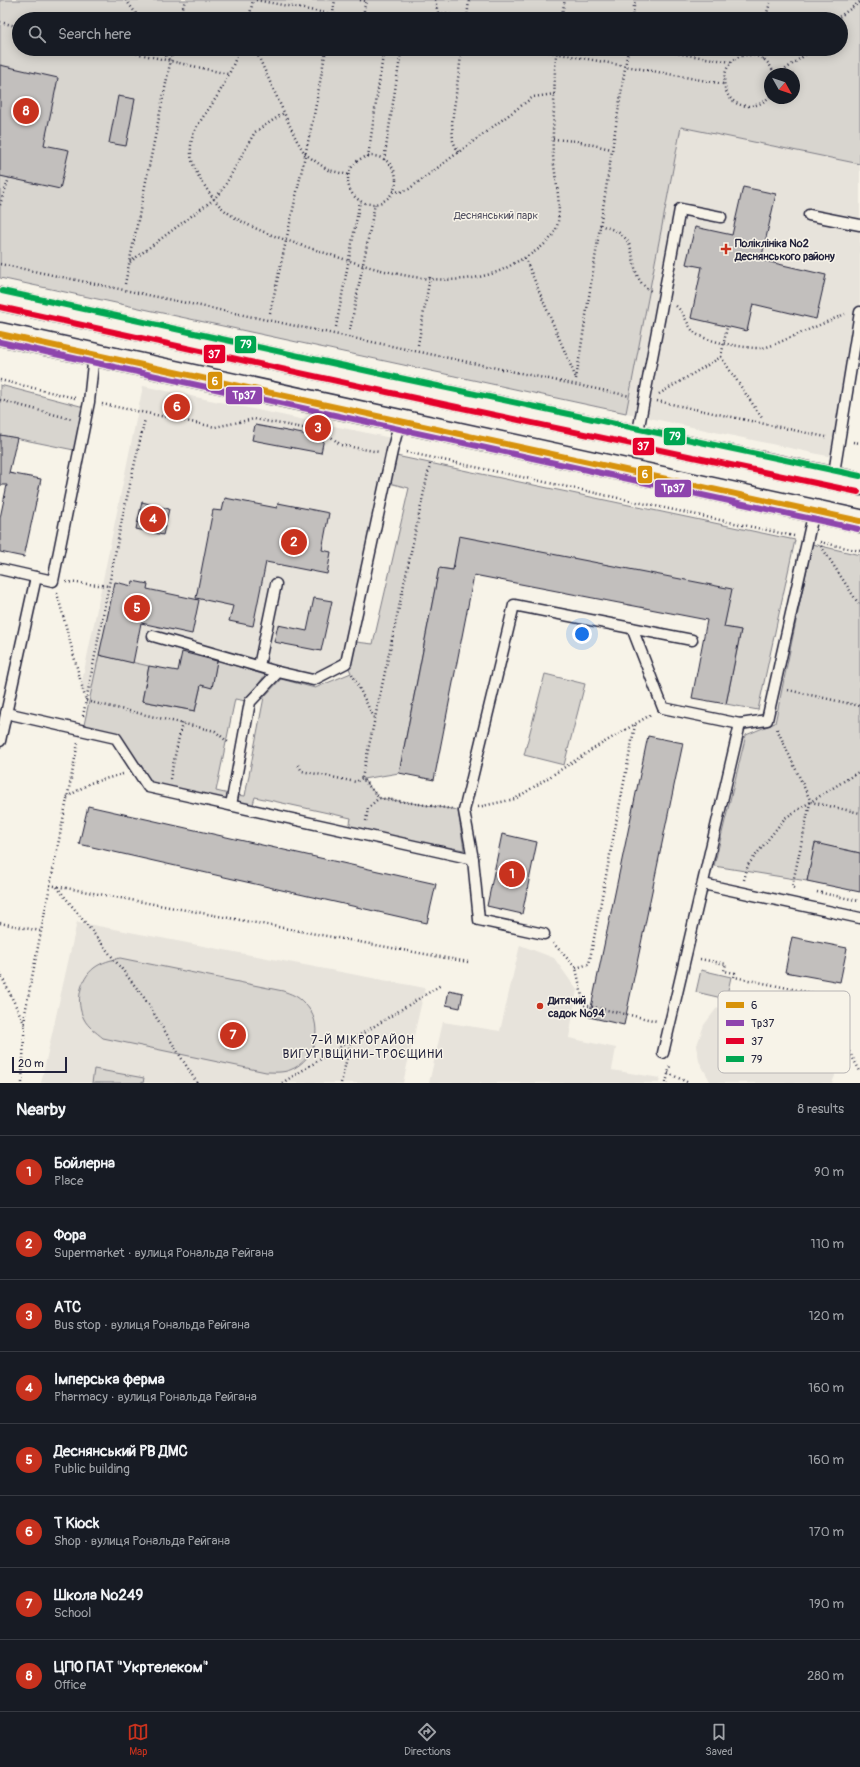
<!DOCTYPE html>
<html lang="en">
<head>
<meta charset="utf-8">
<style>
	body { margin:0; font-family:Pangolin,sans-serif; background:#242831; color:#f1f3f6 }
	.compass { position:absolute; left:764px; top:68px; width:36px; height:36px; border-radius:50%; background:#171b24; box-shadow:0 2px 10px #0003; rotate:130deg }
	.scale { position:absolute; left:12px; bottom:10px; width:55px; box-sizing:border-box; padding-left:4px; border:2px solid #22223b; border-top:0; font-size:11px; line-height:14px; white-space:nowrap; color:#22223b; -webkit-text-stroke:3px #f7f3e8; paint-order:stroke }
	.you { position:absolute; left:582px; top:634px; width:14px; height:14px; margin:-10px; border:3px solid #fff; border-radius:50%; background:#1a73e8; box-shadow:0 0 0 6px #1a73e833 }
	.badge { display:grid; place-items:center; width:26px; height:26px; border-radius:50%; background:#c8321e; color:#fff; font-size:13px; font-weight:700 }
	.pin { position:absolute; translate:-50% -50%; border:2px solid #fff; box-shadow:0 1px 4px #0006 }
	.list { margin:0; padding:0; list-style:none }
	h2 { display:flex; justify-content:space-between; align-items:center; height:52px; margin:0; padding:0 16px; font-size:17px }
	h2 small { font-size:13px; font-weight:400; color:#9ea1a6 }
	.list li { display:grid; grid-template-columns:26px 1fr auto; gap:12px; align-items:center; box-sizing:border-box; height:72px; padding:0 16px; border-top:1px solid #363941 }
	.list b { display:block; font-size:15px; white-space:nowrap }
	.list p { margin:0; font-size:13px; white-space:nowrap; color:#9ea1a6 }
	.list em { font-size:13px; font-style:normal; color:#9ea1a6 }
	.icon { flex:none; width:22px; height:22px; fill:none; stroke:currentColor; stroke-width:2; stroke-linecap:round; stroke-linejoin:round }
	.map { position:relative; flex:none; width:860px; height:1083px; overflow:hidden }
	.search { position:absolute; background:#171b24; box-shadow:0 2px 10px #0003; left:12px; right:12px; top:12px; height:44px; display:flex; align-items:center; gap:10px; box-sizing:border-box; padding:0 14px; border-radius:22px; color:#9ea1a6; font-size:15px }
	.sheet { height:628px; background:#171b24 }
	nav { display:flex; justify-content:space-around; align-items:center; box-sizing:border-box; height:56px; border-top:1px solid #363941; background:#171b24; font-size:11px; color:#9ea1a6 }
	nav a { display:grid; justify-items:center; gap:2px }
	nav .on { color:#c8321e }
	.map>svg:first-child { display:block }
	.built { fill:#e7e3db }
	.green { fill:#d8d5cf; stroke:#7d7c85; fill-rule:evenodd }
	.building { fill:#c2bfbd; stroke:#22223b }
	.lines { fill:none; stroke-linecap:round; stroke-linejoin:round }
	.lane-casing { stroke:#22223b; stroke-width:13 }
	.secondary-casing { stroke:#22223b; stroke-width:25 }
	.path { stroke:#22223b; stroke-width:2.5; stroke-dasharray:1 3; stroke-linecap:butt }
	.lane { stroke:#f7f3e8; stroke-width:10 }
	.secondary { stroke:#f7f3e8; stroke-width:22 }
	.bus-1-casing { stroke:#f7f3e8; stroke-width:9 }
	.bus-2-casing { stroke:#f7f3e8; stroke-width:9 }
	.bus-3-casing { stroke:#f7f3e8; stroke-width:9 }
	.bus-4-casing { stroke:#f7f3e8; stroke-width:9 }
	.bus-1 { stroke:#d79209; stroke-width:6 }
	.bus-2 { stroke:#8e44ad; stroke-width:6 }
	.bus-3 { stroke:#e4002b; stroke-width:6 }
	.bus-4 { stroke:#00a651; stroke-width:6 }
	.poi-dot { fill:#c8321e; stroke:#f7f3e8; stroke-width:1.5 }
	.labels { text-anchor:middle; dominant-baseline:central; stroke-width:3; stroke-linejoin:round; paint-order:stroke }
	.park-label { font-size:11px; fill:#504f60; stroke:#f7f3e8 }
	.poi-label { font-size:11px; font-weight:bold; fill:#22223b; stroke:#f7f3e8; text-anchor:start }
	.neighbourhood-label { font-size:12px; letter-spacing:1px; fill:#22223b; stroke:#f7f3e8 }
	.key { fill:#f7f3e8; stroke:#b7b4b4; stroke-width:1 }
	.key-label { font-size:11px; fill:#22223b }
	.line-badge { stroke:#f7f3e8; stroke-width:1.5 }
	.badge-label { font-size:11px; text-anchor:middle; font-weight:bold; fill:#fff }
</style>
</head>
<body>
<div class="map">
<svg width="860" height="1083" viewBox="0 0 860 1083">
	<rect width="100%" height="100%" fill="#f7f3e8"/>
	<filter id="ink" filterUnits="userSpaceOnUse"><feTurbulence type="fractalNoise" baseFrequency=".025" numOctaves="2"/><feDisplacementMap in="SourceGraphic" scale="8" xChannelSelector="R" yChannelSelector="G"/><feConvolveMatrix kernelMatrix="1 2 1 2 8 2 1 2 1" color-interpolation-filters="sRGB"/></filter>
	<g filter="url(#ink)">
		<g class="built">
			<path d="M681 127 860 164V355L841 459 626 413Z"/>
			<path d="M143 386 391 438 342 660 310 675 226 651 207 717 80 691Z"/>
			<path d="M77 922 425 988 403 1083H41Z"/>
			<path d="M520 945 554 958 577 990 569 1038 616 1048 612 1070 660 1078 659 1083H429L443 1022 500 1031Z"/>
			<path d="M763 998 804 1017 821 1036 833 1057 835 1076 832 1083H711L699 1061 697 1045 704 1025 716 1009 735 1001Z"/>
		</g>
		<g class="green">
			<path d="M0 0H860V164L681 127 626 413 0 278ZM19 19H841V49H19ZM770 74H794V98H770Z"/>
			<path d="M0 385 88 408 79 451 0 435Z"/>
			<path d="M396 456 795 540 758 710 726 704 741 630 724 627 731 590 460 537 453 570 439 568 399 773 363 779 379 798 458 810 464 850 349 829 351 818 255 797 252 808 236 805 234 795 245 796 264 697 281 679 315 688 351 673 349 668 356 642 373 644 409 488 389 483Z"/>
			<path d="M812 544 860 555V853L815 844 807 881 714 866 746 735 775 723Z"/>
			<path d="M99 655 149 666 142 701 195 711 201 685 212 687 217 660 265 675 246 701 235 699 216 791 229 794 227 801 151 784 119 735 84 725Z"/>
			<path d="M545 674 585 684 564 765 524 755Z"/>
			<path d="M120 958 283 991C291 994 298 996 304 1003 325 1022 317 1060 290 1070 282 1073 274 1072 266 1072L103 1038C96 1032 88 1027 84 1019 75 1002 80 979 94 968 102 962 111 960 120 958Z"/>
			<path d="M701 970 731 977 726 999 696 992Z"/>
			<path d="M94 1069 144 1078 143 1083H92Z"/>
		</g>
		<g class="building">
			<path d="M0 65 58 78 44 145 69 150 60 189 0 176Z"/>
			<path d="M118 96 135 99 126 146 109 143Z"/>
			<path d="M743 187 776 194 761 260 826 275 816 319 753 304 747 331 691 318 702 267 686 264 695 227 732 235Z"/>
			<path d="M255 425 324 438 321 453 252 440Z"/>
			<path d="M0 435 17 438 9 473 41 479 24 557 0 552V518L7 485H0Z"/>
			<path d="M225 498 277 508 278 503 329 513 322 550 331 552 327 574 266 562 253 626 229 621 233 606 196 598 213 510 222 511Z"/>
			<path d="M142 502 169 509 163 535 136 529Z"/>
			<path d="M459 536 732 589 724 627 741 630 726 704 692 698 707 620 474 575 434 780 399 773 439 568 453 570Z"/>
			<path d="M133 581 148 584 147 589 199 600 192 634 141 623 133 663 99 655 115 582 132 586Z"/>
			<path d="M314 598 332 601 321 651 274 642 278 625 307 631Z"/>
			<path d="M182 652 217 661 212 688 201 685 195 711 142 701 149 666 178 671Z"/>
			<path d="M648 736 683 743 624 1025 589 1017Z"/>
			<path d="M88 806 436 884 427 923 79 844Z"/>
			<path d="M502 834 537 842 522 914 487 906Z"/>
			<path d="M815 843 860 853V892L807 881Z"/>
			<path d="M792 937 847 948 840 982 785 972Z"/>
			<path d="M449 990 463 993 460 1008 446 1005Z"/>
		</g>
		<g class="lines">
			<g class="lane-casing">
				<g id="lane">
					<path d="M809 215 860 225"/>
					<path d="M637 437 680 209 721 217"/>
					<path d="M833 479 860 312"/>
					<path d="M0 569 53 581 89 402 94 354"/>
					<path d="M632 628 663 708 740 724 767 720 814 511"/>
					<path d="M153 636 278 672"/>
					<path d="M259 666 276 584"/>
					<path d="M6 713 116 738 148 787 473 859"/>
					<path d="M0 741 36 577"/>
					<path d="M231 805 250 702 278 672 313 680 346 663 392 451 400 421"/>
					<path d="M703 884 860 918"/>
					<path d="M544 934 479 920 473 859 464 811 514 605 692 640"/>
					<path d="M663 1053 740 724"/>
				</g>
			</g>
			<g class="secondary-casing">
				<g id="secondary">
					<path d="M0 299 398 386 860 484"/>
					<path d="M0 334 860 521"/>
				</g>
			</g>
			<g class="path">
				<path d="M126 0 140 19"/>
				<path d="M256 0 357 19"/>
				<path d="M360 0 366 1"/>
				<path d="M435 0 438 13V19"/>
				<path d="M438 13 475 19"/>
				<path d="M467 18 469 0"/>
				<path d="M172 19 181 15"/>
				<path d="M180 19 185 0"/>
				<path d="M249 19 253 0"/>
				<path d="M332 19 335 0"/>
				<path d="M364 19V8L367 0"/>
				<path d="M561 19 565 0"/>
				<path d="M632 19 635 0"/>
				<path d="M765 19 771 0"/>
				<path d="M836 19 860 2"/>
				<path d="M0 22 19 27"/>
				<path d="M117 49 228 74"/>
				<path d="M161 49 170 61"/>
				<path d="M239 49C233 67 224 86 214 101 203 119 189 131 191 153 191 162 196 172 201 180 206 188 211 196 218 204 239 227 289 241 319 251 374 269 440 292 497 272 505 269 513 264 520 260 532 254 547 245 554 233 565 215 554 176 553 155 552 138 554 120 554 104 555 86 554 67 557 49"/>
				<path d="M255 49 296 139 305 154 328 170 349 175"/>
				<path d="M386 49C397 53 405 52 416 49"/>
				<path d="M533 49 723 84"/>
				<path d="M651 49 731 62"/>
				<path d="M753 55 755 49"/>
				<path d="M763 59 777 49"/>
				<path d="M779 74 813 49"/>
				<path d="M770 96C765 102 757 106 749 106 714 106 717 52 752 55 763 56 771 64 774 74"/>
				<path d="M553 139 576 141 611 149"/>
				<path d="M458 152 453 141 452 123 462 49"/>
				<circle cx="372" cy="180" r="24"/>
				<path d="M368 157 384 49"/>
				<path d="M384 160 401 52"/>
				<path d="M393 191 400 192 409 189 533 97 555 94"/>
				<path d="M0 205 9 178"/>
				<path d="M600 225C608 228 617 230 623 236 639 250 627 277 651 291"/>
				<path d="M525 258 576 378"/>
				<path d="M130 262 214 199 223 189 255 132 284 113"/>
				<path d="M0 264 630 396"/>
				<path d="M125 284 173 49"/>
				<path d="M676 306C685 313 687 326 695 333 703 341 749 349 761 348 765 348 769 346 773 345L845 314"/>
				<path d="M270 313 314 115 326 49"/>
				<path d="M336 327 360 201"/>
				<path d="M350 330 375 204"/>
				<path d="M418 345 430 277"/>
				<path d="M721 357 727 327"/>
				<path d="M576 379 628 49"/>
				<path d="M0 380 75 398"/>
				<path d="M659 394 721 357 762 418"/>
				<path d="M0 400 71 419"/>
				<path d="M657 401 826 437"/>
				<path d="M102 404 215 427 254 419 325 432 341 445 379 452"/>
				<path d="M853 442 860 443"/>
				<path d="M406 452 794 536"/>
				<path d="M430 464 362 778 379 798 452 809"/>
				<path d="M820 542 860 551"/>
				<path d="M821 546 860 606"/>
				<path d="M66 582 109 586"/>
				<path d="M57 593 86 701 215 731 229 743"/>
				<path d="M352 674 374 718"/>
				<path d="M788 690 860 706"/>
				<path d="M83 716 122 519 145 419"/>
				<path d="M777 729 811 802 860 813"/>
				<path d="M298 765 302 771 356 782 362 778"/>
				<path d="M170 779 182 723"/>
				<path d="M67 797 90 783 123 774"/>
				<path d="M478 807 515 799 593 749 652 714"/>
				<path d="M366 821 368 808 379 798"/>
				<path d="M744 880 748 865 785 818 860 771"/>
				<path d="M50 885 468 962"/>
				<path d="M57 887 143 996 197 1083"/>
				<path d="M794 888 792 887 810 803"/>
				<path d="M817 892 860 901"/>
				<path d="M0 923 40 931"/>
				<path d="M553 943 576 968 584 1005 657 1021"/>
				<path d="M700 959 726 964 724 971 735 973 734 977 817 994 860 1071"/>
				<path d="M576 968 589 964 635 725"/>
				<path d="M0 973 25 1025"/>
				<path d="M668 1073 689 1083"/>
				<path d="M22 1083 25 1013 78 743"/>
				<path d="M282 1083 441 985"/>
				<path d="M341 1083 351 1041"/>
				<path d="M666 1083 670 1066"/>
			</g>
			<use href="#lane" class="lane"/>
			<use href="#secondary" class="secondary"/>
			<g class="bus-1-casing">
				<path id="bus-1" d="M0 334 860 521"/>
			</g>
			<g class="bus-2-casing">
				<path id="bus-2" d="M0 342 858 529"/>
			</g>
			<g class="bus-3-casing">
				<path id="bus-3" d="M0 307 396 394 858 492"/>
			</g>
			<g class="bus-4-casing">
				<path id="bus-4" d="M2 291 400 378 860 476"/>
			</g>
			<use href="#bus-1" class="bus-1"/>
			<use href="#bus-2" class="bus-2"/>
			<use href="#bus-3" class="bus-3"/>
			<use href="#bus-4" class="bus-4"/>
		</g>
	</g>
	<g class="poi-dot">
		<path d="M724 243h4v4h4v4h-4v4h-4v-4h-4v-4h4z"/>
		<circle cx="540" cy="1006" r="4"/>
	</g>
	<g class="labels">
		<g class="park-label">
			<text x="496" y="215">Деснянський парк</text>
		</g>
		<g class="poi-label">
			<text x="735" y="243">Поліклініка №2<tspan x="735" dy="13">Деснянського району</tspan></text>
			<text x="548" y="1000">Дитячий<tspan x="548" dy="13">садок №94</tspan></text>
		</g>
		<g class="neighbourhood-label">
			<text x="363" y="1040">7-Й МІКРОРАЙОН<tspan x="363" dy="14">ВИГУРІВЩИНИ-ТРОЄЩИНИ</tspan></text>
		</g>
	</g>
	<rect x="718" y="991" width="132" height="82" rx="6" class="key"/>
	<rect x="726" y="1002" width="18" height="6" fill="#d79209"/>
	<rect x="726" y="1020" width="18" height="6" fill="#8e44ad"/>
	<rect x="726" y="1038" width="18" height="6" fill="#e4002b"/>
	<rect x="726" y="1056" width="18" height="6" fill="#00a651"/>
	<g class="key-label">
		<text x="751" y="1009">6</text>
		<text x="751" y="1027">Тр37</text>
		<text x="751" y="1045">37</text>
		<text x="751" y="1063">79</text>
	</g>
	<g class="line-badge">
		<rect x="234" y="335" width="23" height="19" rx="4" fill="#00a651"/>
		<rect x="203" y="344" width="23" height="20" rx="4" fill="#e4002b"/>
		<rect x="207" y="371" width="16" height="19" rx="4" fill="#d79209"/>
		<rect x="225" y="386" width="38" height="19" rx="4" fill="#8e44ad"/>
		<rect x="663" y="427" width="23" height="19" rx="4" fill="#00a651"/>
		<rect x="632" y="437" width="23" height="19" rx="4" fill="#e4002b"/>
		<rect x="637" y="465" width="16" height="19" rx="4" fill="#d79209"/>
		<rect x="654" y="479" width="38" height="19" rx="4" fill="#8e44ad"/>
	</g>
	<g class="badge-label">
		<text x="246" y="348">79</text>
		<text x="214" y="358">37</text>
		<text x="215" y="385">6</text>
		<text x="244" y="399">Тр37</text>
		<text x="675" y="440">79</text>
		<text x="643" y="450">37</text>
		<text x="645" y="478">6</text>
		<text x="673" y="492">Тр37</text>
	</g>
</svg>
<svg class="compass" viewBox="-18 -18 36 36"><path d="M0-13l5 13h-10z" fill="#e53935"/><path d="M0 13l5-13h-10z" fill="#9ea1a6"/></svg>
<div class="scale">20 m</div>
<div class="you"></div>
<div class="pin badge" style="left:512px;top:874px">1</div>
<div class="pin badge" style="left:294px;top:542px">2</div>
<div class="pin badge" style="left:318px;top:428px">3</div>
<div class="pin badge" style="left:153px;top:519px">4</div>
<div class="pin badge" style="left:137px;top:608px">5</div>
<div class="pin badge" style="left:177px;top:407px">6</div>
<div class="pin badge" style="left:233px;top:1035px">7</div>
<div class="pin badge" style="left:26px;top:111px">8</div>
<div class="search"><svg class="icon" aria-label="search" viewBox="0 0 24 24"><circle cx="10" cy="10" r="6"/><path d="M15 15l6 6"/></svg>Search here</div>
</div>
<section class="sheet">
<h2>Nearby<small>8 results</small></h2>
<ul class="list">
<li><span class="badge">1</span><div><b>Бойлерна</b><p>Place</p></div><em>90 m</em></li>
<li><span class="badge">2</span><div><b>Фора</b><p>Supermarket · вулиця Рональда Рейгана</p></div><em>110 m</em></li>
<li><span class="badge">3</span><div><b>АТС</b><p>Bus stop · вулиця Рональда Рейгана</p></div><em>120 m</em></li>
<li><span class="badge">4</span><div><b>Імперська ферма</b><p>Pharmacy · вулиця Рональда Рейгана</p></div><em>160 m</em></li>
<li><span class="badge">5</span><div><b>Деснянський РВ ДМС</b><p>Public building</p></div><em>160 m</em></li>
<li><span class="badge">6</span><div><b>T Kiock</b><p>Shop · вулиця Рональда Рейгана</p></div><em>170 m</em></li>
<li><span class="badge">7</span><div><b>Школа №249</b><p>School</p></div><em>190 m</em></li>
<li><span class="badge">8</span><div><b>ЦПО ПАТ &quot;Укртелеком&quot;</b><p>Office</p></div><em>280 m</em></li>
</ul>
</section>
<nav>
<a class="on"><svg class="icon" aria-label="map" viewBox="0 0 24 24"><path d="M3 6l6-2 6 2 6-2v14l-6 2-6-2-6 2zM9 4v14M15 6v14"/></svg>Map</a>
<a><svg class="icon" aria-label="directions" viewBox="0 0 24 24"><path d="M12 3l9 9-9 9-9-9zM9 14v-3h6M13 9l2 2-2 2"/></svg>Directions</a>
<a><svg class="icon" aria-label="saved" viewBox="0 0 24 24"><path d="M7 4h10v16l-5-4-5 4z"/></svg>Saved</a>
</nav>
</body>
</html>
